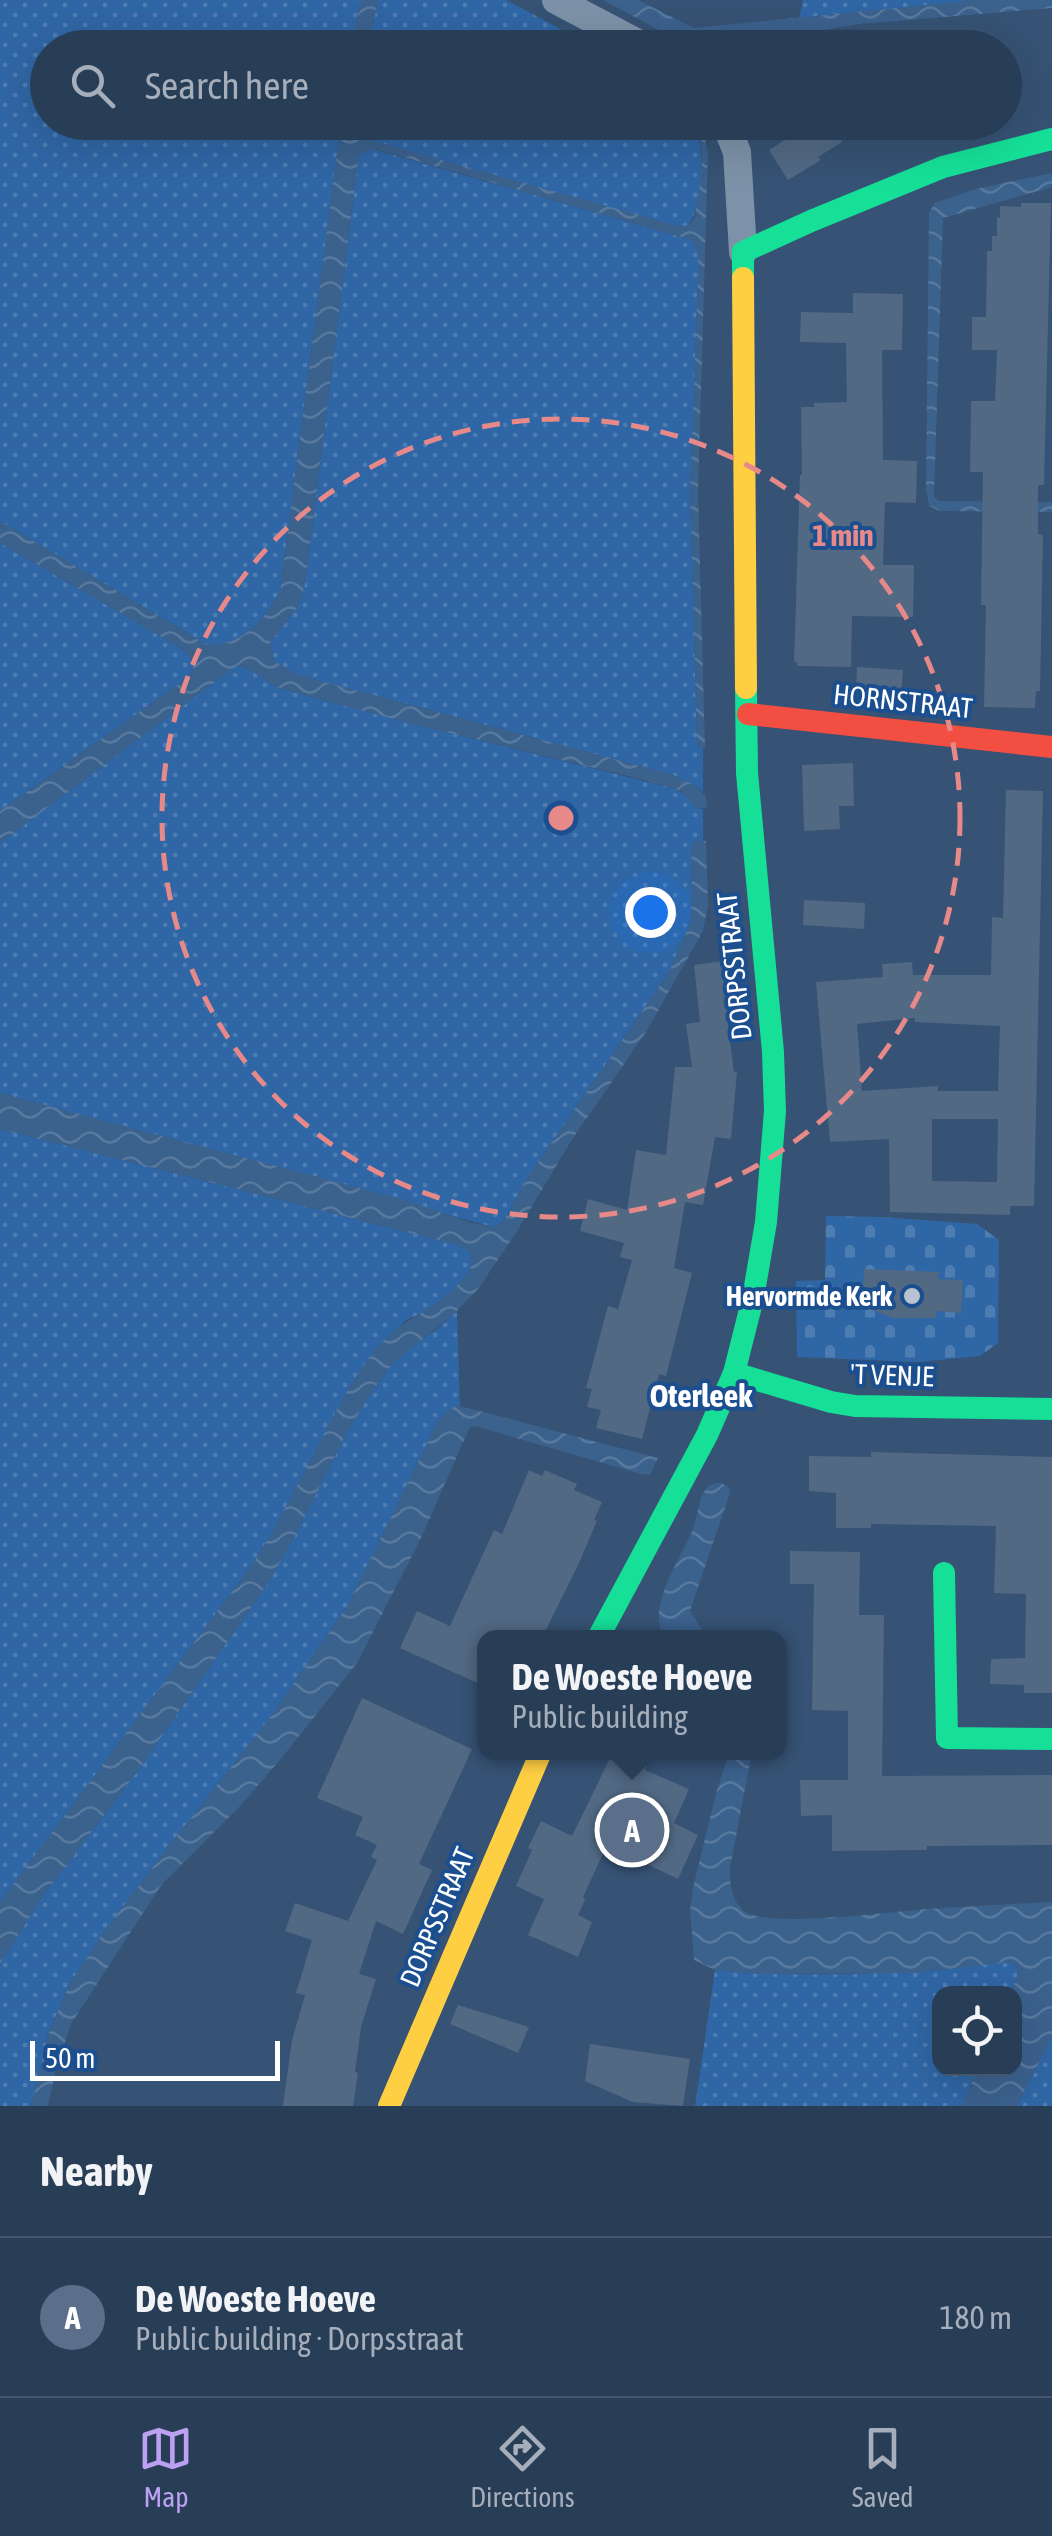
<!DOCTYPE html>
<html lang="en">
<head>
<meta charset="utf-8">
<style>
	body { margin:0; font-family:"Asap Condensed",sans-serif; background:#344961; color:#f1f3f6 }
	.controls { position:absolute; right:30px; bottom:30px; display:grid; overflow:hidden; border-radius:20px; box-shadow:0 10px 40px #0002 }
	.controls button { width:90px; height:90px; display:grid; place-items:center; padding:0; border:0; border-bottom:2px solid #44576d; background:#283e57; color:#f1f3f6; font:50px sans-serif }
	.scale { position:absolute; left:30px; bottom:25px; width:250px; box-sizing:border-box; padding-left:10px; border:5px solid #fff; border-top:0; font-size:28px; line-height:35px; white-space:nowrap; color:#fff; -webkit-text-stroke:8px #1b4f8f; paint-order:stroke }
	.you { position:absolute; left:650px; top:912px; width:35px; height:35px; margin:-25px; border:8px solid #fff; border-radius:50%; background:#1a73e8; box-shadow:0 0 0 15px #1a73e833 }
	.badge { display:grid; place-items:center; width:65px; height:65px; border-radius:50%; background:#bca0f2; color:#fff; font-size:32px; font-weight:700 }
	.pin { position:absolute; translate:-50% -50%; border:5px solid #fff; box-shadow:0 2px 10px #0006 }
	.popup { position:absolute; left:477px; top:1630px; width:310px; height:130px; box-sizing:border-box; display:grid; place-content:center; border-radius:20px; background:#283e57; filter:drop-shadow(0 2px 8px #0005); font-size:32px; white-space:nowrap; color:#a5aeba }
	.popup b { font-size:38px; color:#f1f3f6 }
	.popup::after { content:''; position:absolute; left:50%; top:100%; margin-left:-20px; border:20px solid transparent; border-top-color:#283e57 }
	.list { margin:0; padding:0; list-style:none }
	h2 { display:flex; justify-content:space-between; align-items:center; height:130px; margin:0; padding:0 40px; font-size:42px }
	h2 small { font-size:32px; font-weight:400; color:#a5aeba }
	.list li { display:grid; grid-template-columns:65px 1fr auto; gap:30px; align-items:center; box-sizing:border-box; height:160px; padding:0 40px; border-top:2px solid #44576d }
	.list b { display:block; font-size:38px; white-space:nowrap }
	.list p { margin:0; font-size:32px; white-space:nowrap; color:#a5aeba }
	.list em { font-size:32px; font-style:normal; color:#a5aeba }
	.icon { flex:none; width:55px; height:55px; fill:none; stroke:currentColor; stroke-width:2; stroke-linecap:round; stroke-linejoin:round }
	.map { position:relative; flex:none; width:1052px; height:2106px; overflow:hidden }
	.search { position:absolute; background:#283e57; box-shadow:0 10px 40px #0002; left:30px; right:30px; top:30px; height:110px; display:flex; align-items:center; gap:25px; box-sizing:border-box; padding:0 35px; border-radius:55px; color:#a5aeba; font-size:38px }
	.sheet { height:290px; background:#283e57 }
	nav { display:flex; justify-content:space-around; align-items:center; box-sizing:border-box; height:140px; border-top:2px solid #44576d; background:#283e57; font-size:28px; color:#a5aeba }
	nav a { display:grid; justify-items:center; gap:5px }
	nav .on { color:#bca0f2 }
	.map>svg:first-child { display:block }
	.grass { fill:url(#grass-dots) }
	.cemetery { fill:url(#cemetery-stones) }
	.water { fill:url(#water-waves) }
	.building { fill:#526984; fill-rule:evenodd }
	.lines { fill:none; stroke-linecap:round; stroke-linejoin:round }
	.street { stroke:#7d92a8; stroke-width:28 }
	.fast { stroke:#16e098; stroke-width:22 }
	.slow { stroke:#ffcf43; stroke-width:22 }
	.jam { stroke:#f24e42; stroke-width:22 }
	.ring { fill:none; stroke:#e88989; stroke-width:5; stroke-dasharray:18 12 }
	.poi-dot { fill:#b9c2ce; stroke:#1b4f8f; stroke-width:4 }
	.labels { text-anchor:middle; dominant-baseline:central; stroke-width:8; stroke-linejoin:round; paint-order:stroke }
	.street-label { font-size:28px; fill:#fff; stroke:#1b4f8f }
	.poi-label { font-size:28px; font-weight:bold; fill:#fff; stroke:#1b4f8f; text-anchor:end }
	.quarter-label { font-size:32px; font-weight:bold; fill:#fff; stroke:#1b4f8f }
	.centre { fill:#e88989; stroke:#1b4f8f; stroke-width:5 }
	.ring-label { font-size:30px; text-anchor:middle; font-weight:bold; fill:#e88989; stroke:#1b4f8f; stroke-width:8; stroke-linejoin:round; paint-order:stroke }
</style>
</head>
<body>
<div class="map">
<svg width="1052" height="2106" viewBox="0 0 1052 2106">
	<defs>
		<pattern id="grass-dots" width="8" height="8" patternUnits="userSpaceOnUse" patternTransform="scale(2.5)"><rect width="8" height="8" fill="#2f66a5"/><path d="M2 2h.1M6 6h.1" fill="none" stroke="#4e7db2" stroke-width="1.8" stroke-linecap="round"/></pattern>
		<pattern id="cemetery-stones" width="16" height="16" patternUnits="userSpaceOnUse" patternTransform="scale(2.5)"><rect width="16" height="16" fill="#2f66a5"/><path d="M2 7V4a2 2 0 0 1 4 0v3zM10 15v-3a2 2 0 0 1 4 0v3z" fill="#4e7db2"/></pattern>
		<pattern id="water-waves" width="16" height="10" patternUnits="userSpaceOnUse" patternTransform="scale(2.5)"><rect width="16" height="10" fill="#3b618d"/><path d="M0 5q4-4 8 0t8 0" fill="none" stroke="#58799e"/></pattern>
	</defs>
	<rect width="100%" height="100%" fill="#365274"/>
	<g class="grass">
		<path d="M0 0H361L351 47 48 48V122L341 123 280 591C266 619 241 647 207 645L0 521Z"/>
		<path d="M378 0H506L557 27 584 46 583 48H368Z"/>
		<path d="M803 0H978L799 18Z"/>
		<path d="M360 123H695C705 144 704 209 687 226L678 227 366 139 360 134Z"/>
		<path d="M369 148 692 240 698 250V279L690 491 697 744 703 748V792L694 785 673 775 298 675 274 661 270 643 296 609 302 597 306 577 358 160 362 152Z"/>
		<path d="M0 543 186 651 194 665 190 676 0 811Z"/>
		<path d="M237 665C251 668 265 681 279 688L405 722 673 788 687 796 696 808 703 809V841L694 842 691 845 692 897 690 923 669 972 528 1177 503 1222 493 1227 0 1093V843Z"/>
		<path d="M0 1129 458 1245 469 1251 472 1265 465 1277 446 1297 424 1312 406 1320 356 1377 271 1535 252 1565 0 1902Z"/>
		<path d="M457 1311 460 1407 455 1406 439 1419 348 1605 269 1719 165 1851 106 1929 70 1983 49 2031 31 2106H0V1964L42 1897 136 1773 268 1583 297 1532 344 1438 372 1391 394 1362 406 1350 437 1329Z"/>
		<path d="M1011 1962 1017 1968V1978L1010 1993 940 1994V2068L977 2069 963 2106H695L715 1970C814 1979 913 1973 1011 1962Z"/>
		<path d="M1052 2037V2106H1017Z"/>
	</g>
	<path class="cemetery" d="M826 1216 882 1217 977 1224 999 1240 998 1343 980 1356 918 1362 797 1357 796 1281 825 1280Z"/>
	<g class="water">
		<path d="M361 0H378L368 47H351Z"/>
		<path d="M603 0H638L694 28 978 0H1052V8L860 24 780 37 743 36 696 45 672 37Z"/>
		<path d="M341 123H360V134L366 139 682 227 690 224 695 217C699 187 708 150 695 123H701L708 152 698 490 705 748 701 749 697 744 690 491 698 280V250L692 240 375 149 363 152 358 160 306 577 302 597 296 609 270 643 274 661 298 675 673 775 694 785 706 796 707 808H696L681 791 652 782 405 722 279 688C265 681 251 668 238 665L0 843V811L190 676 194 665 186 651 0 543V521L207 645C241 647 266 619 280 591Z"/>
		<path d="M1052 173V187L943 218 934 497 939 501 1052 502V512L940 511 929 506 926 488 929 212 935 203 975 189Z"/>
		<path d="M706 841 708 905 703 931 646 1032 571 1141 516 1233 478 1289 454 1314 394 1362 372 1391 344 1438 297 1532 268 1583 136 1773 42 1897 0 1964V1902L252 1565C278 1524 300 1480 323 1436 338 1407 354 1376 375 1350 406 1313 448 1308 472 1265L469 1251 458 1245 0 1129V1093L405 1200 472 1223 493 1227 503 1222 528 1177 669 972 690 923 692 897 691 845 693 842Z"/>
		<path d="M455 1406 468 1408 658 1458 650 1475 641 1474 479 1427 473 1426 469 1429 422 1536 357 1663 284 1755 243 1803 162 1884 71 2024 56 2069 48 2106H31L49 2032 70 1983 106 1929 165 1851 269 1719 348 1605 439 1419Z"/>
		<path d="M720 1483 728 1486 730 1493 690 1611 707 1637H663C647 1601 682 1559 694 1526 698 1515 698 1498 706 1489 711 1483 713 1484 720 1483Z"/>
		<path d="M752 1752 730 1868C729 1882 732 1902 744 1911 768 1929 893 1911 928 1909 969 1906 1011 1904 1052 1902V2037L1017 2106H963L977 2069 1014 2068V1994L1010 1993 1017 1978V1968L1011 1962 914 1973 758 1974 715 1970 694 1960 690 1910 693 1888 716 1793 729 1753Z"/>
	</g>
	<g class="building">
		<path d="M813 122H830L842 142 818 157 821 160 788 180 769 150Z"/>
		<path d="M1021 203H1051L1044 485H1038V534L1043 535 1040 691H1036L1035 708 984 707 986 605H981L983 472H970L971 401H995L997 350H972V317H986L987 251H992V236H997V217L1000 218V206L1021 207Z"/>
		<path d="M853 293 903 294 902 350H882L883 460 917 461 916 503 885 502 883 565H914L913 617 852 616 851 667 797 666V662H794L800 475H802L801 407H814V403L847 402 846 343 800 342 801 312 853 313Z"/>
		<path d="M857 667 903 670 901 696 856 693Z"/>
		<path d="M853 763 854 806H839L840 829 804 831 802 765Z"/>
		<path d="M1006 790 1043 791 1034 1206H1010V1215L890 1212 889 1139 830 1142 816 982 883 977 882 964 912 962 913 975H991L992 917 1003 918ZM915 1018V1022L1000 1026 998 1091H938V1086L862 1091 857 1024ZM932 1119H998L997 1182 932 1181Z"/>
		<path d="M804 900 865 903 864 929 803 925Z"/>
		<path d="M724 961 731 1017 727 1018 734 1072H737L731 1139 715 1137 703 1205 685 1202 674 1268 692 1273 666 1376 659 1374 642 1439 596 1428 601 1410 587 1407 592 1389 586 1388 608 1306 618 1309 632 1260 620 1257 624 1243 580 1231 588 1199 627 1210 636 1150 666 1155 675 1067H692L686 1024 700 1022 694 965Z"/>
		<path d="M864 1269 939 1272 938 1279 963 1280 961 1313 937 1311 936 1318H893L862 1306Z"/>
		<path d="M871 1452 1052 1457V1693H1024V1685L990 1684 991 1659 1025 1658 1026 1594 994 1593 996 1526 871 1524V1528H836V1493L809 1491V1456L871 1457Z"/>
		<path d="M529 1470 542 1476 545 1470 577 1484 574 1490 602 1502 594 1520 597 1521 578 1565 542 1638H484V1686L400 1648 417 1611 450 1626 494 1530 502 1534Z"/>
		<path d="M790 1551 860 1552 859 1615H884L882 1776 1052 1775V1845L927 1846V1850L832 1851V1815L801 1816 800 1780H848V1711L812 1710 814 1584H790Z"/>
		<path d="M362 1698 472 1749 419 1864 432 1870 403 1934 376 1921 359 1974 376 1979 361 2027 355 2072 358 2073 353 2106H283L292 2040 305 1995 296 1993 312 1940 285 1931 295 1903 348 1921 377 1860 371 1857 377 1845 355 1835 363 1817 317 1798Z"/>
		<path d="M613 1752H652L645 1770 689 1789 674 1823 698 1835 678 1879 607 1845 583 1897 585 1900 578 1915 592 1922 578 1957 528 1935 544 1899 516 1886 532 1850 528 1848 541 1821 572 1836Z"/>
		<path d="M458 2005 529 2027 518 2053 450 2024Z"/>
		<path d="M590 2044 690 2059 683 2106 633 2102 585 2081Z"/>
	</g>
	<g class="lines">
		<g class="street">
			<path d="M556 0 647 48"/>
			<path d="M725 122 737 152 743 252"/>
		</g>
		<g class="fast">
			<path d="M743 278V252L811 221 943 167 1052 139"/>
			<path d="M734 1373 831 1402 855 1406 1052 1409"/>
			<path d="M944 1573 947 1738 1052 1739"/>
			<path d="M598 1638 707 1435 734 1373 753 1298 766 1222 775 1111 773 1052 747 773 746 688"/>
		</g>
		<g class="slow">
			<path d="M743 278 746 688"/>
			<path d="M389 2106 541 1752"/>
		</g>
		<path class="jam" d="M748 714 1052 747"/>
	</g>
	<circle class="ring" cx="561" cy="818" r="399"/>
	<circle class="poi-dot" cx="912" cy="1296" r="10"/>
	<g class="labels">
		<g class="street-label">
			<text transform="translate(903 701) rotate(6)">HORNSTRAAT</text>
			<text transform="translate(734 966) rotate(-96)">DORPSSTRAAT</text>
			<text transform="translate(892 1375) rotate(2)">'T VENJE</text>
			<text transform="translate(437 1917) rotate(-67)">DORPSSTRAAT</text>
		</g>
		<g class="poi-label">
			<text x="892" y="1296">Hervormde Kerk</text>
		</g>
		<g class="quarter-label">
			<text x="701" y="1395">Oterleek</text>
		</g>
	</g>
	<circle cx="561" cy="818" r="15" class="centre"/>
	<g class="ring-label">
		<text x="843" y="546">1 min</text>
	</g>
</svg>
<div class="controls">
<button><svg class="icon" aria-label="locate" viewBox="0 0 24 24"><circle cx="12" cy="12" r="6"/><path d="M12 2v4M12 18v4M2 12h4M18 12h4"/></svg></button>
</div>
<div class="scale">50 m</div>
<div class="you"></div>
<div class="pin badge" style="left:632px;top:1830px;background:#5c6f8a">A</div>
<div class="popup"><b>De Woeste Hoeve</b>Public building</div>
<div class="search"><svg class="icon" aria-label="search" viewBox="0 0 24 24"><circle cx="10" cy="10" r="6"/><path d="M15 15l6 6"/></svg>Search here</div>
</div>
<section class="sheet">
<h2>Nearby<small></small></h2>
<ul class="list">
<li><span class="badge" style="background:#5c6f8a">A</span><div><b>De Woeste Hoeve</b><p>Public building · Dorpsstraat</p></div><em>180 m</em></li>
</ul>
</section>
<nav>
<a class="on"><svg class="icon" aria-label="map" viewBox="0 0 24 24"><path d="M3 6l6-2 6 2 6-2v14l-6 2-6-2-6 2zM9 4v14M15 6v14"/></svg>Map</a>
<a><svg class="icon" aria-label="directions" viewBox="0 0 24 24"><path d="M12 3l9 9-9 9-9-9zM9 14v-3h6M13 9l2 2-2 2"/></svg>Directions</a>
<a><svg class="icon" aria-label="saved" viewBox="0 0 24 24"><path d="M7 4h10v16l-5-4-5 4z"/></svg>Saved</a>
</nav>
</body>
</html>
